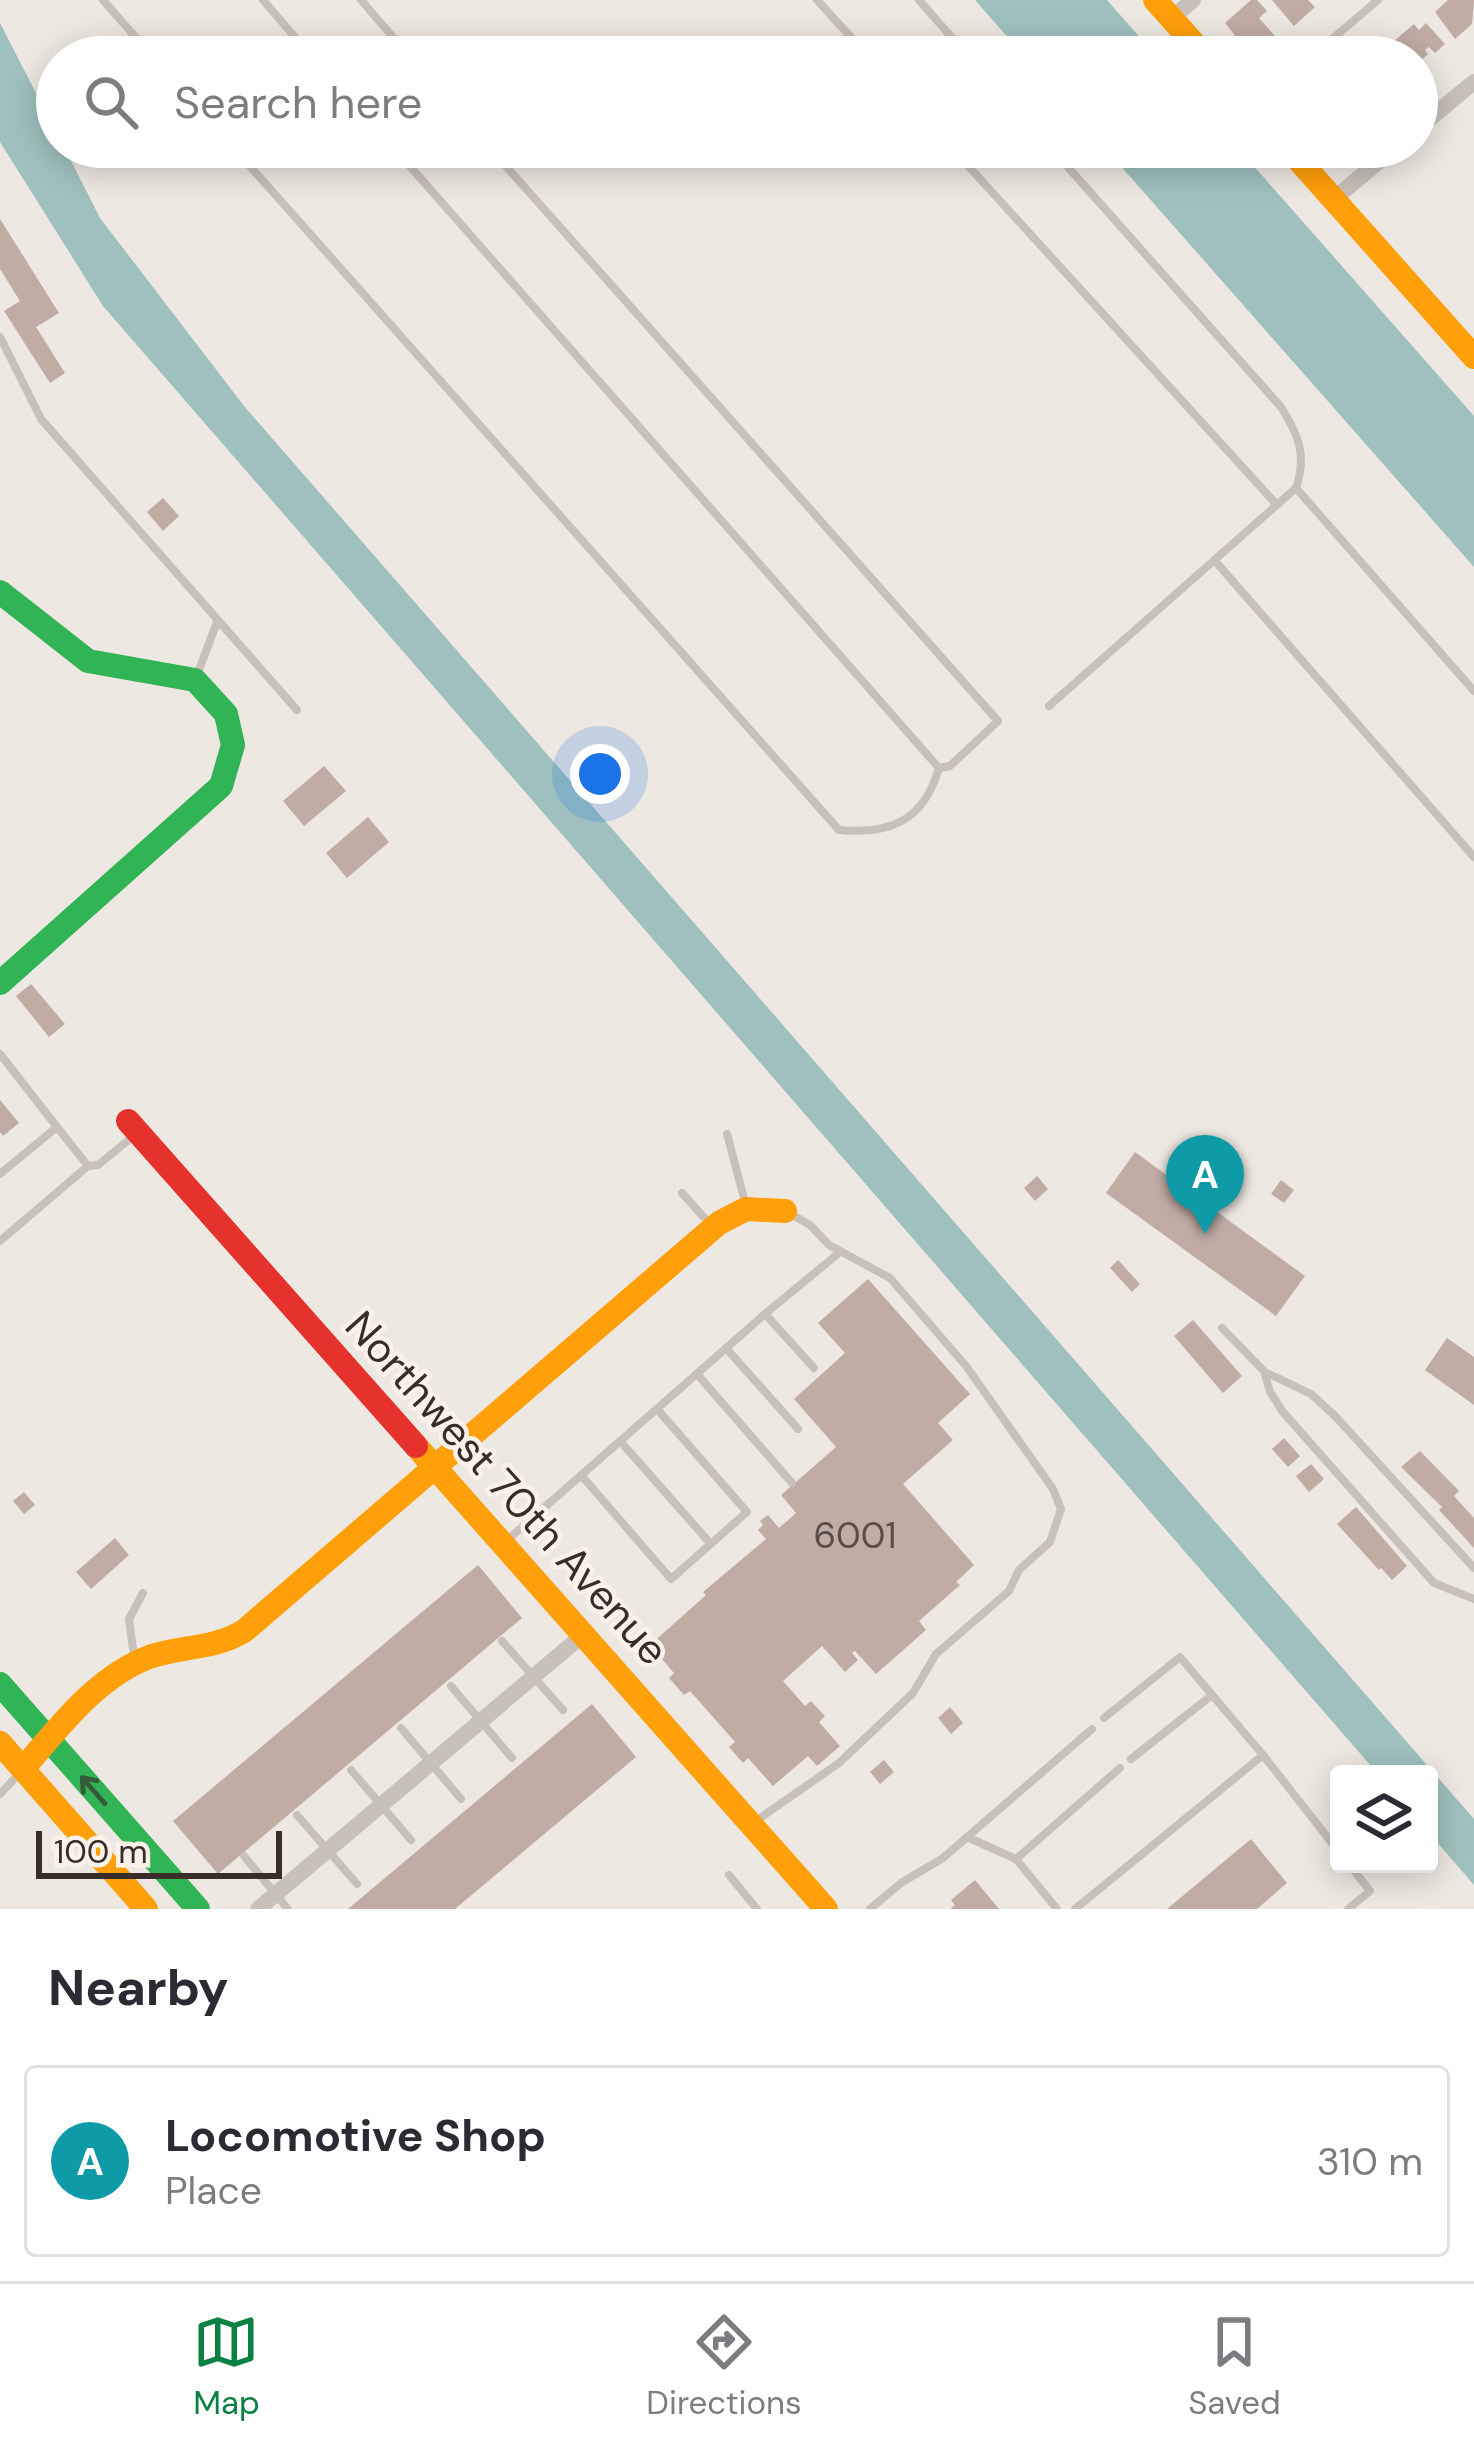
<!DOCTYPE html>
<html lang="en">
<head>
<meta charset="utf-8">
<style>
	body { margin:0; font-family:"DM Sans",sans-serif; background:#f7f7f7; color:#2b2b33 }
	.controls { position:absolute; right:36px; bottom:36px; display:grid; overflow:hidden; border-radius:12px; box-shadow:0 6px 30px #0003 }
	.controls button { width:108px; height:108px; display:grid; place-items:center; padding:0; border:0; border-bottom:3px solid #e1e1e2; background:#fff; color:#2b2b33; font:60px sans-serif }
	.scale { position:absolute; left:36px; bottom:30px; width:246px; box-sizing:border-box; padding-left:12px; border:6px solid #382d29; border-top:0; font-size:33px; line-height:42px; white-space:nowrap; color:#382d29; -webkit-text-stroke:9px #faf2ea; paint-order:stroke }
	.you { position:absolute; left:600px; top:774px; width:42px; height:42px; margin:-30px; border:9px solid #fff; border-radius:50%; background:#1a73e8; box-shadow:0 0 0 18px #1a73e833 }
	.badge { display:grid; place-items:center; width:78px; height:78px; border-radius:50%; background:#0b8043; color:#fff; font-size:39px; font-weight:700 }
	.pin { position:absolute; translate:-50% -99px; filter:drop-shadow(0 3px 6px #0008) }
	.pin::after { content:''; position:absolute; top:63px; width:42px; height:36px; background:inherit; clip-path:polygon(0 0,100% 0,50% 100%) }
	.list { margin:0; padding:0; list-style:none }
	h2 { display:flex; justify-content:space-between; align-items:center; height:156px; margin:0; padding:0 48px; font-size:51px }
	h2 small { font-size:39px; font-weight:400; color:#7c7c81 }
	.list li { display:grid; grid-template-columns:78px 1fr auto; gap:36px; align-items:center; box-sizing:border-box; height:192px; margin:0 24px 24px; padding:0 24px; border:3px solid #e1e1e2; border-radius:12px }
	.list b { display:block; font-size:45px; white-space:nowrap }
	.list p { margin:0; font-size:39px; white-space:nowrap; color:#7c7c81 }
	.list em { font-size:39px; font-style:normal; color:#7c7c81 }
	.icon { flex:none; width:66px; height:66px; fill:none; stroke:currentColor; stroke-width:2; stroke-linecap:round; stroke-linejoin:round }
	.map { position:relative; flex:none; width:1474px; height:1909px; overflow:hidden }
	.search { position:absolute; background:#fff; box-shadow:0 6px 30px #0003; left:36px; right:36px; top:36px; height:132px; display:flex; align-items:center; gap:30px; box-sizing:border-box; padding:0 42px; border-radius:66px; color:#7c7c81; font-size:45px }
	.sheet { height:372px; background:#fff }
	nav { display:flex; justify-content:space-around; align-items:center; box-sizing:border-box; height:168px; border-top:3px solid #e1e1e2; background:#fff; font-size:33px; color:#7c7c81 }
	nav a { display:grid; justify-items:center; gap:6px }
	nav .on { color:#0b8043 }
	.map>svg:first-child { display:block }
	.water { fill:#9fc0be }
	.building { fill:#c1aca4 }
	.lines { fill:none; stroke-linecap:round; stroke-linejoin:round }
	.lane { stroke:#c7c0bb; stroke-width:8 }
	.street { stroke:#c7c0bb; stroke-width:16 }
	.fast { stroke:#30b455; stroke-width:24 }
	.slow { stroke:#ff9f0a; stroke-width:24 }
	.jam { stroke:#e5322d; stroke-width:24 }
	.oneway { stroke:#355c38 }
	.labels { text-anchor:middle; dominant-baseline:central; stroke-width:9; stroke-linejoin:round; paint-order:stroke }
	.number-label { font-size:36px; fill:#5a4d48 }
	.street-label { font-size:42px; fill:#382d29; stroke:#faf2ea }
</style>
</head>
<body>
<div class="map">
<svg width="1474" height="1909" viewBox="0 0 1474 1909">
	<rect width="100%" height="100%" fill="#eee8e2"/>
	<g class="water">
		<path d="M975 0H1107L1157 57H1025Z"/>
		<path d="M0 23 57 134V147H64L100 218 244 406 1474 1819V1885L1429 1833V1774H1378L103 306 0 142Z"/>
		<path d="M1104 147H1237L1474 416V567Z"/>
	</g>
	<g class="building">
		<path d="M1251 0H1257L1267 11 1259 18 1282 44 1267 57H1255L1245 48 1225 23Z"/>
		<path d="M1272 0H1308L1315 7 1294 26Z"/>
		<path d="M1448 0H1474L1472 24 1455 39 1435 12Z"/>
		<path d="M1426 23 1445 44 1435 53 1429 47 1425 50 1428 54 1417 64V57H1395L1387 47 1414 24 1419 30Z"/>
		<path d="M0 219 59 313 36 327 65 373 50 383 4 311 20 301 0 269Z"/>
		<path d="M163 498 179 516 163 531 147 512Z"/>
		<path d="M324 766 346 791 304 826 283 801Z"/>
		<path d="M368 817 389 842 347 878 326 853Z"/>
		<path d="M31 984 65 1024 49 1037 16 996Z"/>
		<path d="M0 1100 19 1123 3 1136 0 1132Z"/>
		<path d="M1135 1152 1305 1276 1276 1316 1106 1193Z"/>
		<path d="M1037 1176 1048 1189 1035 1201 1024 1188Z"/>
		<path d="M1281 1180 1294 1190 1284 1203 1271 1194Z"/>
		<path d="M1118 1260 1140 1284 1132 1292 1110 1268Z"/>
		<path d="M868 1279 970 1394 938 1423 953 1440 903 1484 974 1565 956 1582 960 1585 919 1621 926 1630 876 1674 855 1651 852 1653 858 1660 845 1672 822 1646 783 1681 805 1706 811 1701 825 1716 819 1722 840 1746 817 1766 808 1756 773 1786 748 1758 743 1763 729 1747 735 1742 690 1691 684 1695 669 1678 674 1673 650 1645 706 1595 703 1592 766 1539 758 1530 763 1525 760 1521 768 1515 779 1528 796 1513 781 1495 836 1447 794 1399 845 1353 818 1323Z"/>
		<path d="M1193 1320 1242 1376 1223 1393 1174 1336Z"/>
		<path d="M1447 1338 1474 1357V1405L1425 1370Z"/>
		<path d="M1284 1438 1300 1456 1288 1467 1272 1449Z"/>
		<path d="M1420 1451 1459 1491 1454 1496 1474 1518V1548L1439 1510 1442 1507 1401 1467Z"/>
		<path d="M1311 1464 1324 1479 1309 1492 1296 1476Z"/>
		<path d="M24 1492 35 1505 24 1514 13 1501Z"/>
		<path d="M1356 1507 1407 1566 1392 1580 1381 1568 1379 1570 1337 1524Z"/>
		<path d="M115 1538 129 1555 91 1589 76 1572Z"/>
		<path d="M478 1565 522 1618 218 1874 173 1821Z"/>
		<path d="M592 1704 636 1757 455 1909H348Z"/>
		<path d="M950 1707 963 1723 951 1734 938 1718Z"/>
		<path d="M884 1760 894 1772 880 1784 870 1772Z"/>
		<path d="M1251 1839 1287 1883 1257 1909H1167Z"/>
		<path d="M975 1880 999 1909H950L955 1905 951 1900Z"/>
	</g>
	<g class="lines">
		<g class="lane">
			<path d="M103 0 153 57"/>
			<path d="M263 0 312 57"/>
			<path d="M361 0 410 57"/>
			<path d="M817 0 869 57"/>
			<path d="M919 0 969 57"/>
			<path d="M1311 57 1378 0"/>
			<path d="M233 147 839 830C891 835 924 820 939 768L393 147"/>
			<path d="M489 147 998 721 950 766 939 768"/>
			<path d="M951 147 1277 505"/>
			<path d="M0 337 41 419 297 710"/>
			<path d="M1296 488 1474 691"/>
			<path d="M1215 561 1474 857"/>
			<path d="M196 678 217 622"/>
			<path d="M1049 706 1296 488C1307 455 1299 436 1281 407L1050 147"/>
			<path d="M0 1054 57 1127 0 1174"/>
			<path d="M727 1134 745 1202"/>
			<path d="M88 1166 98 1165 136 1134"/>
			<path d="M682 1193 709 1223"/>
			<path d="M0 1241 88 1166 57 1127"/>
			<path d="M765 1314 840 1252"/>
			<path d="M1222 1328 1264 1371 1270 1392 1283 1412 1434 1583 1474 1599"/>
			<path d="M726 1348 798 1429"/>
			<path d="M1265 1372 1311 1394 1335 1416 1474 1568"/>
			<path d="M697 1374 792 1483"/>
			<path d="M620 1441 710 1543"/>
			<path d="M581 1475 671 1579 747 1512 657 1409"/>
			<path d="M505 1542 765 1314 814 1368"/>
			<path d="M502 1641 563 1710"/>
			<path d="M134 1656 129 1619 143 1593"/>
			<path d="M451 1686 512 1758"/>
			<path d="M401 1728 461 1799"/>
			<path d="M1263 1755 1339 1852"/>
			<path d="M1131 1759 1212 1695"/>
			<path d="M351 1770 411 1840"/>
			<path d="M0 1794 18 1775"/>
			<path d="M297 1815 357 1884"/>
			<path d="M753 1823 839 1763 913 1693 936 1654 1009 1591 1019 1570 1050 1542 1061 1509 1053 1489 966 1366 890 1278 829 1245 810 1225 787 1212"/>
			<path d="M967 1837 1016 1859 1120 1768"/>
			<path d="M244 1856 288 1909"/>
			<path d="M1016 1859 1057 1909"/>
			<path d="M729 1875 757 1909"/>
			<path d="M870 1909 901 1883 943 1858 1092 1729"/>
			<path d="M1075 1909 1263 1755 1180 1657 1104 1718"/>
			<path d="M1348 1909 1370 1891 1349 1864"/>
		</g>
		<g class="street">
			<path d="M1171 19 1193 0"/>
			<path d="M1417 129 1474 82"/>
			<path d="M1334 199 1396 147"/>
			<path d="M258 1909 584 1634"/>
		</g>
		<g class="fast">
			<path d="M0 592 88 661 195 680 226 714 233 745 221 786 0 983"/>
			<path d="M0 1684 198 1909"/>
		</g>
		<g class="slow">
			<path d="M1155 0 1206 57"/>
			<path d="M1287 147 1474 357"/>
			<path d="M416 1446 826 1909"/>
			<path d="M0 1743 146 1909"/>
			<path d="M23 1769C59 1727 98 1675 152 1656 184 1646 214 1649 244 1631L719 1223 746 1209 785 1211"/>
		</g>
		<path class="jam" d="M128 1121 416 1446"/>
	</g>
	<defs><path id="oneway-shaft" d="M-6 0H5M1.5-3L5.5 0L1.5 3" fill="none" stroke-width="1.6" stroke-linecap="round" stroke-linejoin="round" transform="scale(3)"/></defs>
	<use class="oneway" href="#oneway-shaft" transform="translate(93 1790) rotate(-131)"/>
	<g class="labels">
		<g class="number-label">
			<text x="855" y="1535">6001</text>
		</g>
		<g class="street-label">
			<text transform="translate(507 1488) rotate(48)">Northwest 70th Avenue</text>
		</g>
	</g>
</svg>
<div class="controls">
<button><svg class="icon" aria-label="layers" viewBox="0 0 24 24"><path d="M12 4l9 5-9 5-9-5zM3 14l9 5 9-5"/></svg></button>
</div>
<div class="scale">100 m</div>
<div class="you"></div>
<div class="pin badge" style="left:1205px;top:1234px;background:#0f9aa8">A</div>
<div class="search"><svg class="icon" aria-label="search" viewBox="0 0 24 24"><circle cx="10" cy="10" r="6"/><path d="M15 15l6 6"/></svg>Search here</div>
</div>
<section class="sheet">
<h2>Nearby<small></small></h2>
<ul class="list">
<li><span class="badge" style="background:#0f9aa8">A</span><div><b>Locomotive Shop</b><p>Place</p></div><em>310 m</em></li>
</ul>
</section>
<nav>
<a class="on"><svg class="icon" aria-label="map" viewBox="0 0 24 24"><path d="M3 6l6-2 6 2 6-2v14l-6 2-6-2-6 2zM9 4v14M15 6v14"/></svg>Map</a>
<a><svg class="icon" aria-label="directions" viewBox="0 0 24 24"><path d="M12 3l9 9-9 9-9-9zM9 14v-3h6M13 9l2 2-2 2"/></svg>Directions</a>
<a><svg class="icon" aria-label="saved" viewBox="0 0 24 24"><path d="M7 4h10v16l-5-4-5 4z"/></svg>Saved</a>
</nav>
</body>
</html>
